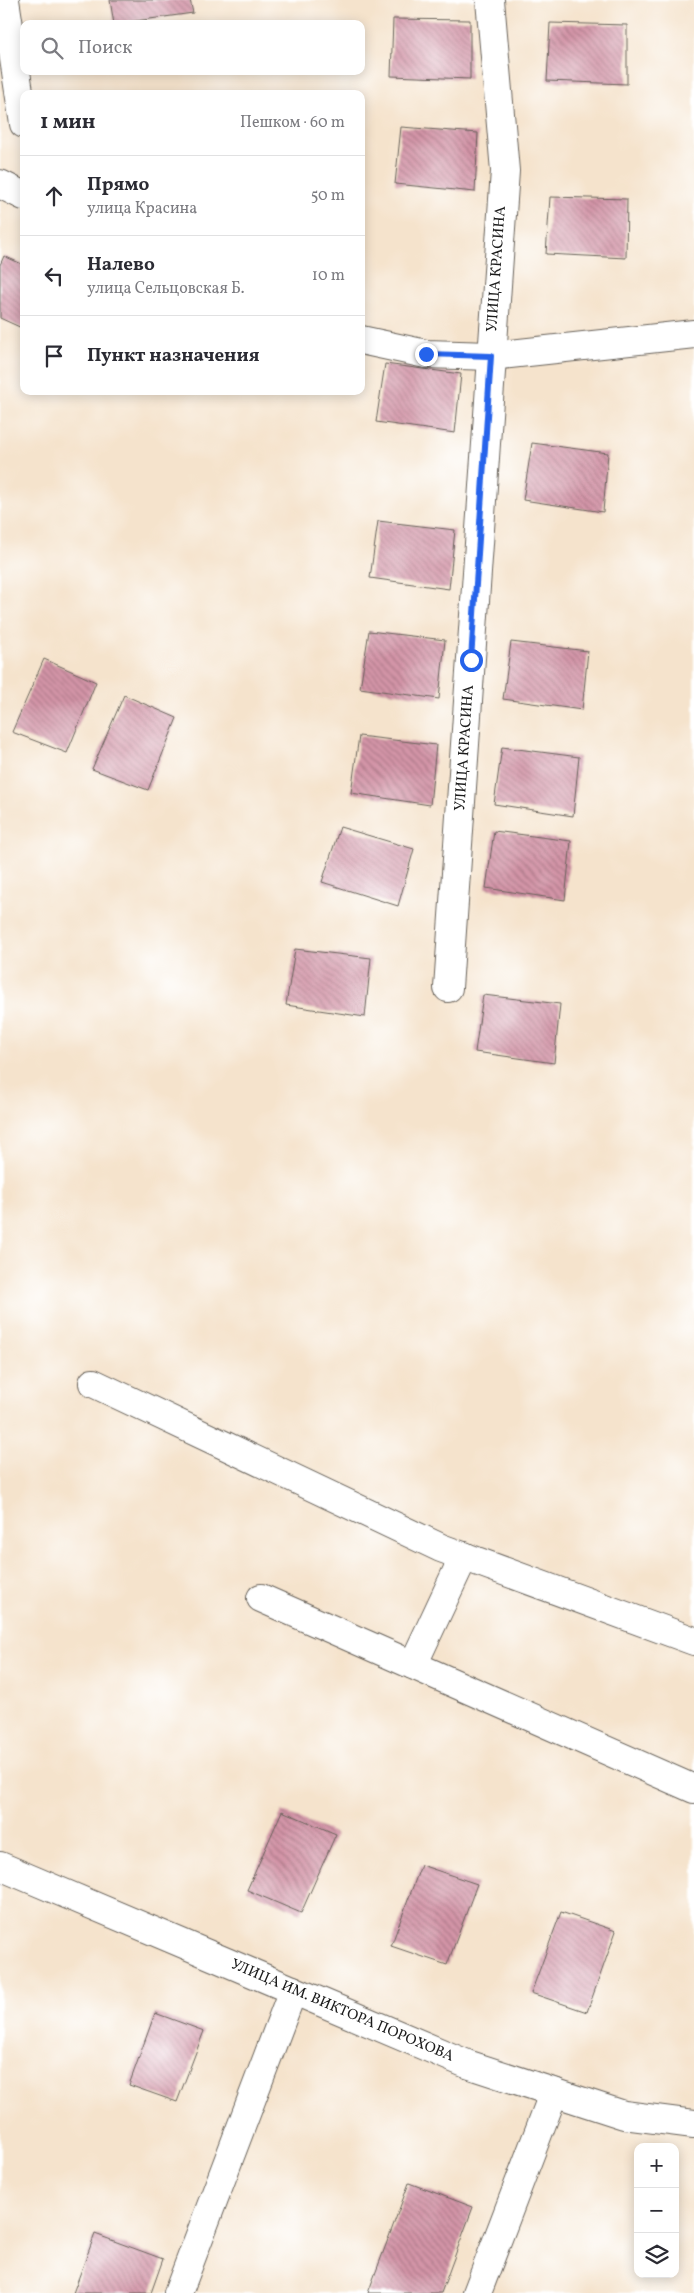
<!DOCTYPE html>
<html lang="ru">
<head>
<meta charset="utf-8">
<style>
	body { margin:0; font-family:Vollkorn,serif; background:#f7f7f7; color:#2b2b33 }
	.controls { position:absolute; right:15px; bottom:15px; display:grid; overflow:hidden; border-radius:10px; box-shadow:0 2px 12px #0003 }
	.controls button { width:45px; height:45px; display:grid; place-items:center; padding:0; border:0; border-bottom:1px solid #e1e1e2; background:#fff; color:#2b2b33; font:25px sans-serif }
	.stop { position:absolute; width:15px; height:15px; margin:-11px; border:4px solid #2563eb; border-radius:50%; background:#fff }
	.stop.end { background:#2563eb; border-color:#fff; box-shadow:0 1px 5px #0008 }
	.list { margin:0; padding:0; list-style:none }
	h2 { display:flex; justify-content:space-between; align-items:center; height:65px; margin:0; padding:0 20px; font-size:21px }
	h2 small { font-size:16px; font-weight:400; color:#7c7c81 }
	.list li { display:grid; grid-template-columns:32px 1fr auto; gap:15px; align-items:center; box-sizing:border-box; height:80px; padding:0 20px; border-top:1px solid #e1e1e2 }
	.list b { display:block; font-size:19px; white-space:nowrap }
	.list p { margin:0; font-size:16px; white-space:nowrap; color:#7c7c81 }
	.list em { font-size:16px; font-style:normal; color:#7c7c81 }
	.icon { flex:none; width:28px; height:28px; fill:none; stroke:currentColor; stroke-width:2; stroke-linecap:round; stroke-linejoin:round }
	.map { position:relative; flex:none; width:694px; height:2293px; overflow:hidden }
	.search { position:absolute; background:#fff; box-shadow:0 2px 12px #0003; left:20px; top:20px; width:345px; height:55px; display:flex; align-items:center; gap:12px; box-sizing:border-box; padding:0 18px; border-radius:10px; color:#7c7c81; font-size:19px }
	.panel { position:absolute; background:#fff; box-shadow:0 2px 12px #0003; left:20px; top:90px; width:345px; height:305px; border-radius:10px }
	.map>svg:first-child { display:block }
	.building { fill:url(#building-back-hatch) }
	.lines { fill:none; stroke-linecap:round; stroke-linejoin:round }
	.minor-casing { stroke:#68625a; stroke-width:30 }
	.minor { stroke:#fff; stroke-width:28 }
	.route { stroke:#2563eb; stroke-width:6 }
	.labels { text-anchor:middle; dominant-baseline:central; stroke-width:4; stroke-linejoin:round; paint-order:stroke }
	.street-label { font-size:15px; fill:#1c1c1c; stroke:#fff }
</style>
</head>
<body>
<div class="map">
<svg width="694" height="2293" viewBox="0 0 694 2293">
	<defs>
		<pattern id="building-back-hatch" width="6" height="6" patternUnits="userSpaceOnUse" patternTransform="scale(1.25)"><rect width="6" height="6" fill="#d394a7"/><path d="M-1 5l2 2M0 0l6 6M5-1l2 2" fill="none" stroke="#aa7887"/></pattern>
	</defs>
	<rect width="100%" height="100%" fill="#fff"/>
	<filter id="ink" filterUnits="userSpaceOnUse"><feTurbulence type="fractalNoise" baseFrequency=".02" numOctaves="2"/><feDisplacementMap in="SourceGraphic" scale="10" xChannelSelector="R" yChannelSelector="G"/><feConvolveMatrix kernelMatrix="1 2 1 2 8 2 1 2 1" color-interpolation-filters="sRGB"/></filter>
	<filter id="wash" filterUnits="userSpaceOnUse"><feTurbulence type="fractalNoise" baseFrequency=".0096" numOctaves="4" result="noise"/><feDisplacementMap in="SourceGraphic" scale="20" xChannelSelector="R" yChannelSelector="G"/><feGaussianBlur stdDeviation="1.12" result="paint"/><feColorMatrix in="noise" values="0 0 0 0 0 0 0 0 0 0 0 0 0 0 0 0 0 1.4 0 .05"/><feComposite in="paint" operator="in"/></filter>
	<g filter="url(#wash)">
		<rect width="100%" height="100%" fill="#f5e3cc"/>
		<g id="blocks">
			<g class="building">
				<path d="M110 0H190L193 13 114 24Z"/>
				<path d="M393 19 470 20V79L391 76Z"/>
				<path d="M550 23 627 25V84L547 81Z"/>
				<path d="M401 127 478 133 475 192 395 184Z"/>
				<path d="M550 197 627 199 626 258 546 254Z"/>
				<path d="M4 256 24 265V329L0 318V265Z"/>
				<path d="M385 364 461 374 455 433 376 422Z"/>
				<path d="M532 443 608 453 603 512 523 500Z"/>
				<path d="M378 521 455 530 449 589 370 578Z"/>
				<path d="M369 631 445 640 439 699 360 688Z"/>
				<path d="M511 642 588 651 582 710 503 699Z"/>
				<path d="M44 659 96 682 67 753 12 732Z"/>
				<path d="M124 695 177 718 148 790 92 769Z"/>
				<path d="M359 736 436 745 430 805 351 793Z"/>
				<path d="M502 747 579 757 573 816 494 804Z"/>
				<path d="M340 827 414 849 398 906 322 882Z"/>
				<path d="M494 831 571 841 565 900 486 888Z"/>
				<path d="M295 949 371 958 365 1017 286 1005Z"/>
				<path d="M483 995 560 1004 554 1063 475 1052Z"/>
				<path d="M282 1811 336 1834 301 1913 247 1890Z"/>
				<path d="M421 1865 477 1884 447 1965 391 1946Z"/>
				<path d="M561 1912 616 1931 587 2012 531 1993Z"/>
				<path d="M155 2013 204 2031 177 2102 129 2085Z"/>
				<path d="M409 2183 473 2207 441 2293H368Z"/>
				<path d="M95 2234 163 2259 151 2293H73Z"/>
			</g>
		</g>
	</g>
	<g filter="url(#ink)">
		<use href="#blocks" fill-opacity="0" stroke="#68625a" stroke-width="1"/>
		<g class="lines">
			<g class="minor-casing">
				<g id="minor">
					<path d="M5 0 24 124"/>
					<path d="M0 184 24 196"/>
					<path d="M361 340 426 354 491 356 694 334"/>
					<path d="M448 988 505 171 490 0"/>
					<path d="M93 1383 441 1548 694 1641"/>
					<path d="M261 1598 694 1789"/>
					<path d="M413 1665 464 1556"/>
					<path d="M0 1866 467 2064 624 2115 694 2124"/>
					<path d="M178 2293 293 1990"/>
					<path d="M477 2293 554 2092"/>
				</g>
			</g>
			<use href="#minor" class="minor"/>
		</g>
	</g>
	<g class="lines" filter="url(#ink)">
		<path class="route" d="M426 354 491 356 471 660"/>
	</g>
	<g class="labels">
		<g class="street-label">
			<text transform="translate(497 269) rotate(-86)">УЛИЦА КРАСИНА</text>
			<text transform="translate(465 748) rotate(-86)">УЛИЦА КРАСИНА</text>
			<text transform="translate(342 2011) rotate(23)">УЛИЦА ИМ. ВИКТОРА ПОРОХОВА</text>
		</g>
	</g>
</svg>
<div class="controls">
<button>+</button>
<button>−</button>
<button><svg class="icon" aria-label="layers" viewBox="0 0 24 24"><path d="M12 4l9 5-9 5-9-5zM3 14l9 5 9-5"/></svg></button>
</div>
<div class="stop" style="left:471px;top:660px"></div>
<div class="stop end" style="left:426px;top:354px"></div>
<div class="search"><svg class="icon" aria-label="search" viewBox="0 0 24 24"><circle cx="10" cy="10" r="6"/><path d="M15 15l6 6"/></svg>Поиск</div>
<section class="panel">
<h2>1 мин<small>Пешком · 60 m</small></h2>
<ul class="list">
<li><svg class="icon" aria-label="ahead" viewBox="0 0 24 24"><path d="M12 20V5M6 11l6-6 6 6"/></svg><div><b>Прямо</b><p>улица Красина</p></div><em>50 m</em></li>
<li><svg class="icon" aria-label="left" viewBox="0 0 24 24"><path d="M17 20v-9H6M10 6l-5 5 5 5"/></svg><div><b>Налево</b><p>улица Сельцовская Б.</p></div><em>10 m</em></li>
<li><svg class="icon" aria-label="arrive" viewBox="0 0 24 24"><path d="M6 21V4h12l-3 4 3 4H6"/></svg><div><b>Пункт назначения</b></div></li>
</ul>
</section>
</div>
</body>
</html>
